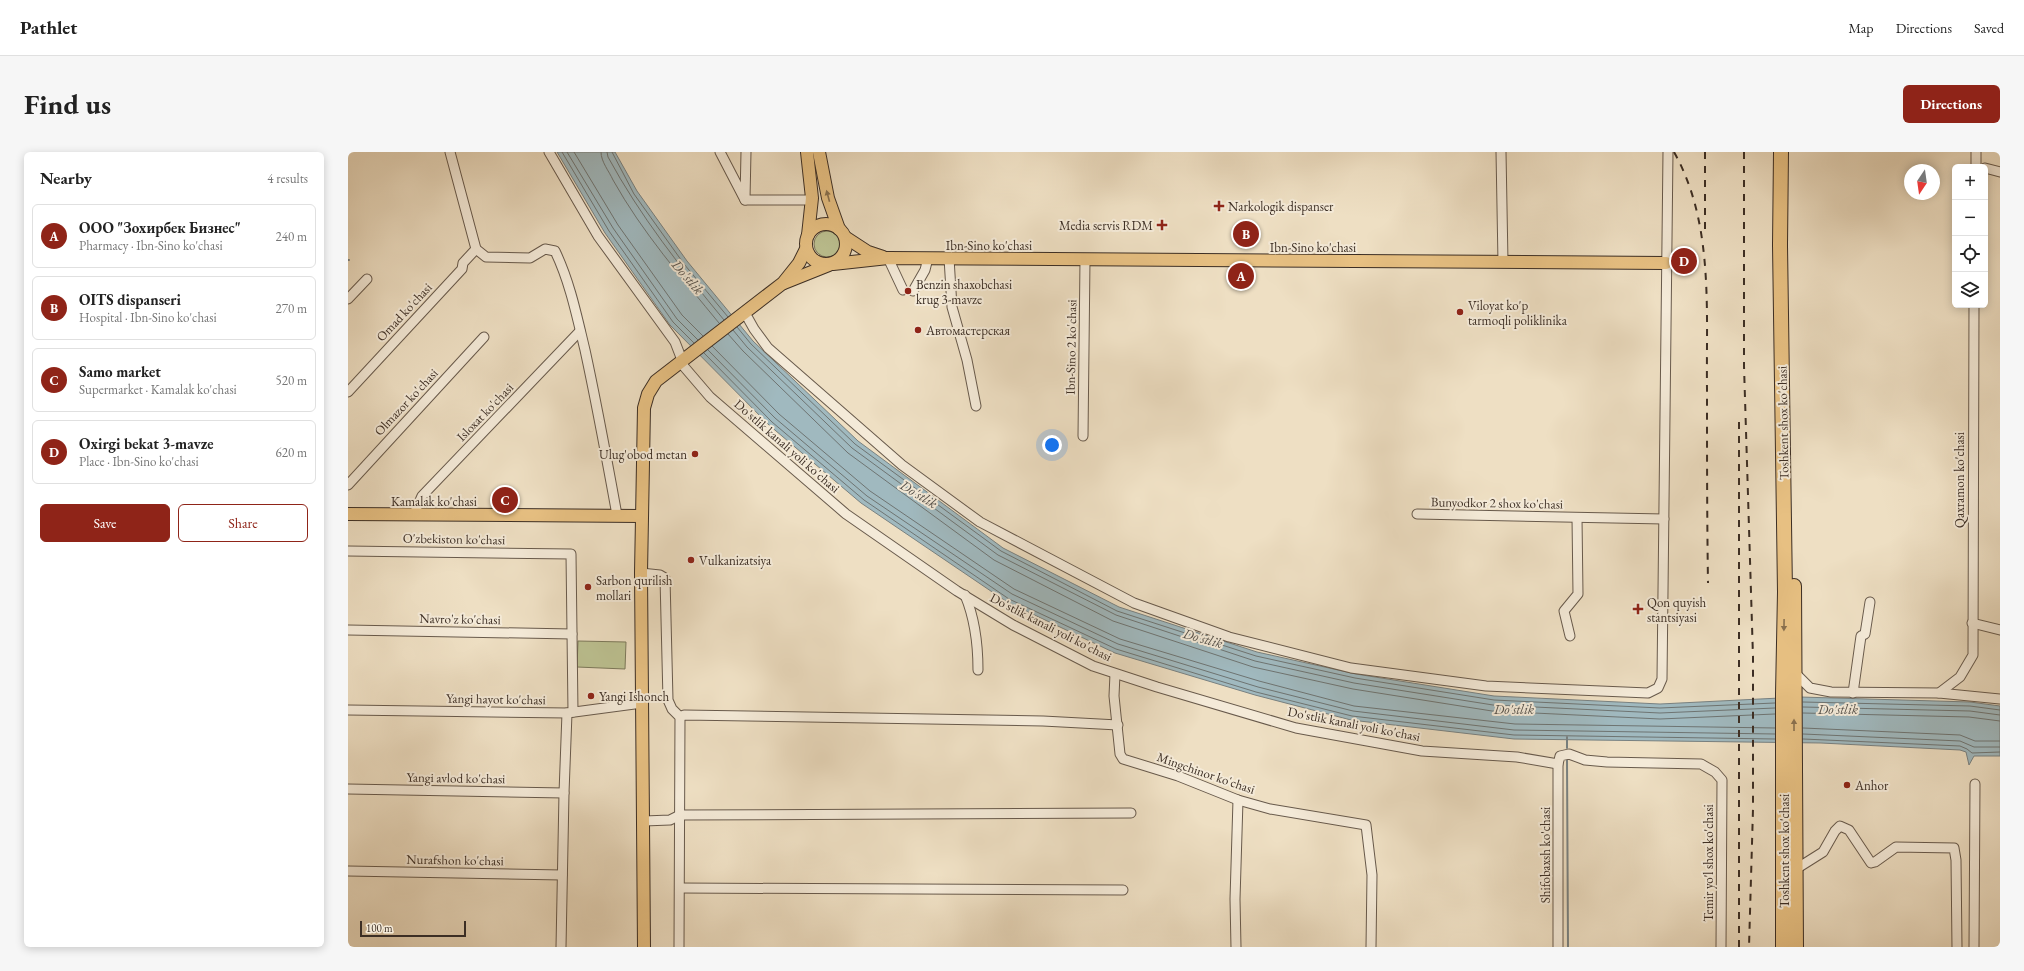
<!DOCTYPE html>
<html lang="en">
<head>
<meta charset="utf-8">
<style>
	body { margin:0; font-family:"EB Garamond",serif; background:#f6f6f6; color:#222 }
	.controls { position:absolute; right:12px; top:12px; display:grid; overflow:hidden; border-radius:6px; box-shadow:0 2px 10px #0003 }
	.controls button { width:36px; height:36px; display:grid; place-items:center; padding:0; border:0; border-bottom:1px solid #e0e0e0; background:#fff; color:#222; font:20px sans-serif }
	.compass { position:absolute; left:1556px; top:12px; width:36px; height:36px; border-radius:50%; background:#fff; box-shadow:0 2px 10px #0003; rotate:193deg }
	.scale { position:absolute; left:12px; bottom:10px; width:106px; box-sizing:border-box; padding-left:4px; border:2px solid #3c2e24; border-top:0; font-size:11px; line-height:14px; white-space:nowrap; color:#3c2e24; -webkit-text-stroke:3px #f4ead8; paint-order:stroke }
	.you { position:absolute; left:704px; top:293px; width:14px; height:14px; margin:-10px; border:3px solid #fff; border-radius:50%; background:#1a73e8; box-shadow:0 0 0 6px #1a73e833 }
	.badge { display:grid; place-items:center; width:26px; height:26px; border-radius:50%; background:#8f2418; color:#fff; font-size:13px; font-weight:700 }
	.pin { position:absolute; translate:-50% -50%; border:2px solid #fff; box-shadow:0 1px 4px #0006 }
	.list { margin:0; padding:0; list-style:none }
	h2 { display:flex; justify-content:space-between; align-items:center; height:52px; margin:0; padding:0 16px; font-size:17px }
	h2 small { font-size:13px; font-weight:400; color:#767676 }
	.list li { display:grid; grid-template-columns:26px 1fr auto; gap:12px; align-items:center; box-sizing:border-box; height:64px; margin:0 8px 8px; padding:0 8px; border:1px solid #e0e0e0; border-radius:6px }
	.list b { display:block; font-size:15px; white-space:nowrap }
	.list p { margin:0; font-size:13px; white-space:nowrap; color:#767676 }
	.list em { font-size:13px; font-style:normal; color:#767676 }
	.actions { display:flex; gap:8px; padding:12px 16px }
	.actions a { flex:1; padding:9px 0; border:1px solid #8f2418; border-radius:6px; text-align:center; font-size:14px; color:#8f2418 }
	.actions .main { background:#8f2418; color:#fff }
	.icon { flex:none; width:22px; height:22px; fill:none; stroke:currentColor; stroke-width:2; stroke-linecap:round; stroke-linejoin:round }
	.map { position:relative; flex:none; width:1652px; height:795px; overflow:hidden; border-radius:6px }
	header { display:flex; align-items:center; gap:24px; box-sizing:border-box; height:56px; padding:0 20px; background:#fff; border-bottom:1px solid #e0e0e0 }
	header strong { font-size:19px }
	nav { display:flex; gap:22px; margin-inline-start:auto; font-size:14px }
	.intro { display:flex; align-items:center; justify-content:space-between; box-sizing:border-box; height:96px; padding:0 24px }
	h1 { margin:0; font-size:28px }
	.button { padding:10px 18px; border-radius:6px; background:#8f2418; color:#fff; font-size:14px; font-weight:700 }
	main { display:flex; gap:24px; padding:0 24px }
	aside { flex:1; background:#fff; border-radius:6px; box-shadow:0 2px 10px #0003 }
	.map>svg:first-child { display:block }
	.green { fill:#bcc191; stroke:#7c785a }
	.water { fill:#a0b9bf; stroke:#788181 }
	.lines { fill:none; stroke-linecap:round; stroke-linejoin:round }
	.shore { stroke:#6e7472; stroke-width:1 }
	.stream { stroke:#788181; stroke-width:2 }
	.minor-casing { stroke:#685a4c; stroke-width:11 }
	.major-casing { stroke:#3c2e24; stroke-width:14 }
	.highway-casing { stroke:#3c2e24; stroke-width:16 }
	.minor { stroke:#f4ead8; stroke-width:9 }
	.major { stroke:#e7c082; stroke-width:12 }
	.highway { stroke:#e7c082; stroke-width:14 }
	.rail { stroke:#3c2e24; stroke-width:2; stroke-dasharray:7 7; stroke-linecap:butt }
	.oneway { fill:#89704e }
	.poi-dot { fill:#8f2418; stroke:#f4ead8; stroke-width:1.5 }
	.labels { text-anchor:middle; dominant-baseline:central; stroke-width:4; stroke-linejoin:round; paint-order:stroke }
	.poi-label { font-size:13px; fill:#3c2e24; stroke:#f4ead8; text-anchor:start }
	.street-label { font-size:13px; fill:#3c2e24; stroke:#f4ead8 }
	.water-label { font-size:14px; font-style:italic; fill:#55514b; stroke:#f4ead8 }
</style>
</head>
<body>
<header>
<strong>Pathlet</strong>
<nav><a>Map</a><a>Directions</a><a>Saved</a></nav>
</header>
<div class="intro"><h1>Find us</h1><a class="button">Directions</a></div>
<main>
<aside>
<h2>Nearby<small>4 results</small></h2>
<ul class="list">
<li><span class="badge">A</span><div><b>ООО &quot;Зохирбек Бизнес&quot;</b><p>Pharmacy · Ibn-Sino ko'chasi</p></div><em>240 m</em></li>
<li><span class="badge">B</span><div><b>OITS dispanseri</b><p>Hospital · Ibn-Sino ko'chasi</p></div><em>270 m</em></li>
<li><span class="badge">C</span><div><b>Samo market</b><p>Supermarket · Kamalak ko'chasi</p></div><em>520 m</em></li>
<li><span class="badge">D</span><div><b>Oxirgi bekat 3-mavze</b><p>Place · Ibn-Sino ko'chasi</p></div><em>620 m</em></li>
</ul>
<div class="actions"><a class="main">Save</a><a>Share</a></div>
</aside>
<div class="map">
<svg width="1652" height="795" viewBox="0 0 1652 795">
	<rect width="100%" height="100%" fill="#eedfc3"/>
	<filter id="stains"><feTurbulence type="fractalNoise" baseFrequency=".005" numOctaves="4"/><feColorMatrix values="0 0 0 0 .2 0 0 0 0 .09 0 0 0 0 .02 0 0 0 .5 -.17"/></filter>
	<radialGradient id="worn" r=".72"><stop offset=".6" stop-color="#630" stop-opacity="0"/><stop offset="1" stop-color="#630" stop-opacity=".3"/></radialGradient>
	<g class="green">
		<circle cx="479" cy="92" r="13"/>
		<path d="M230 489 278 490 277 517 229 515Z"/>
	</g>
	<path class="water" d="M209 0H267L289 39 339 109 405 189 510 289 655 396 771 455 909 500 1008 522 1146 544 1312 552 1452 545 1622 550 1652 554V604H1626L1621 613 1618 600 1612 598 1473 591 1166 587 1003 568 907 543 767 501 659 450 513 351 421 273 322 173 257 81Z"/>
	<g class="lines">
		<g class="shore">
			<path d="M214 0 261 79 325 170 346 191"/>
			<path d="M219 0 265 76 329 167 350 188"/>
			<path d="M226 0 270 73 334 163 355 184"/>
			<path d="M253 0C253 10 261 19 265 28 294 80 334 126 371 171"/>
			<path d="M259 0 260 5C292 64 333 116 376 168"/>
			<path d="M264 0 286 42 336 112 380 165"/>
			<path d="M389 175 403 192 507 292 653 399 769 459 908 504 1007 526 1146 548 1312 556 1427 551"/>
			<path d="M385 178 399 195 504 296 650 403 768 463 907 509 1006 531 1145 553 1312 561 1427 556"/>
			<path d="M380 182 395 199 500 301 646 408 765 469 905 515 1005 537 1144 559 1312 567 1427 562"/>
			<path d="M364 194 431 262 522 339 666 437 772 487 911 529 1006 554 1167 572 1427 576"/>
			<path d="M360 198 427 266 519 344 664 442 770 492 910 535 1005 559 1166 578 1427 582"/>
			<path d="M356 201 424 270 516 348 661 447 768 497 908 540 1004 564 1166 583 1427 587"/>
			<path d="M1455 550 1622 554 1652 558"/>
			<path d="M1455 555 1622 559 1652 563"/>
			<path d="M1455 561 1621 565 1652 569"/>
			<path d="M1455 576 1612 583 1627 589H1652"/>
			<path d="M1455 582 1612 589 1626 595H1652"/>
			<path d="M1455 587 1612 594 1619 597 1624 601 1652 600"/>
		</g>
		<g class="stream">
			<path d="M0 108H1"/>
			<path d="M1219 596V585"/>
			<path d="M1219 608 1220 795"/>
		</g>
		<g class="minor-casing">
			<g id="minor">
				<path d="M102 0 128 97 138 105 182 106 197 97 207 99C222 130 229 165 237 198 249 253 259 308 269 363"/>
				<path d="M201 0 250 84 327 190 334 208"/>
				<path d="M372 0 397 48"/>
				<path d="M1153 0 1155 110"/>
				<path d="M1628 15V0"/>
				<path d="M1637 16 1652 20"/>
				<path d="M397 47 398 0"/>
				<path d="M397 48H458L464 46"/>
				<path d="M540 106 555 138"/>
				<path d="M601 106 604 155 619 208 628 254"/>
				<path d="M565 139 577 118 580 106"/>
				<path d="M0 147 19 127"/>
				<path d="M397 161 406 177 420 196 554 313 632 370 786 451 881 485 1003 516 1138 534 1300 541 1310 536 1314 527 1320 0"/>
				<path d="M332 210 362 245 498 362 609 439 665 473 745 514 809 535 948 576 1074 599 1169 605 1210 612"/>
				<path d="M0 240 114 117 115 111 128 97"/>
				<path d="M735 284 737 108"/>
				<path d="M0 333 136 185"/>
				<path d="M66 362 74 344 232 179"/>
				<path d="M1069 362 1316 367"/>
				<path d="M0 399 223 402 225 560"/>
				<path d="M293 421 312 423 317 426 320 548 324 557 332 565 331 795"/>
				<path d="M617 443C627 467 630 492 630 518"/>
				<path d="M1624 471 1652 478"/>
				<path d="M0 478 224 482"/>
				<path d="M1222 484 1216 459 1230 442 1229 366"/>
				<path d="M1447 521 1462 536 1483 540 1591 541 1612 525 1625 503 1626 153"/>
				<path d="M767 522 766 544 772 602 775 607 830 624 890 648 922 657 1018 673 1024 723 1023 795"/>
				<path d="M1505 541 1513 484 1517 482 1522 450"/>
				<path d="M1591 541 1652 547"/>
				<path d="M0 558 219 561 294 551"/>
				<path d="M332 565 336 563 695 569 770 573"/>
				<path d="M0 637 216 641"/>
				<path d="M296 669 322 668 332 663 783 661"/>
				<path d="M1448 717 1475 700 1487 679 1492 674 1501 678 1523 711 1527 710 1548 695 1606 696 1608 708 1609 795"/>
				<path d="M0 719 214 723"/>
				<path d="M332 736 775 738"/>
				<path d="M213 795 216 641 219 561"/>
				<path d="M888 795 887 747 890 648"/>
				<path d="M1210 795V612L1212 604 1221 602 1237 608 1259 610 1353 612 1367 620 1374 628 1373 795"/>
				<path d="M1626 795 1627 632"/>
			</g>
		</g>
		<g class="major-casing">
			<g id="major">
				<path d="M459 0 464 46 460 83"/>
				<path d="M471 0 480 46 491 77"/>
				<circle cx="478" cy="92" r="20"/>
				<path d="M497 85 520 100 535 105"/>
				<path d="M485 112 540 106 1318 111"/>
				<path d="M436 131 481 113"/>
				<path d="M0 362 293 364"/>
				<path d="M296 795 293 421 296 256 300 242 308 229 435 131 451 111 458 97"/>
			</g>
		</g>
		<g class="highway-casing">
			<g id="highway">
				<path d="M1433 0 1432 93 1437 440 1435 542V795"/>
				<path d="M1446 434 1448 795"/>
			</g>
		</g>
		<use href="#minor" class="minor"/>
		<use href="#major" class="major"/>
		<use href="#highway" class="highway"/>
		<g class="rail">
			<path d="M1326 0C1366 71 1358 158 1359 237 1359 301 1359 366 1360 431"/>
			<path d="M1357 0V81"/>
			<path d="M1396 0V214L1405 505V657L1401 795"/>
			<path d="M1391 795V268"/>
		</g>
	</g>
	<defs><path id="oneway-solid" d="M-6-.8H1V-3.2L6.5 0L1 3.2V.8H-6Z"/></defs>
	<g class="oneway">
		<use href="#oneway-solid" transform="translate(480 44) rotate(-105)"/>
		<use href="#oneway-solid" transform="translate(1436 473) rotate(91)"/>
		<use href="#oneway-solid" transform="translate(1446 573) rotate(-90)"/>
	</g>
	<g class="poi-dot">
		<path d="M869 48h4v4h4v4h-4v4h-4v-4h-4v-4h4z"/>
		<path d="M812 67h4v4h4v4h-4v4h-4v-4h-4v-4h4z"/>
		<circle cx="560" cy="139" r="4"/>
		<circle cx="1112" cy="160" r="4"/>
		<circle cx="570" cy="178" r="4"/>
		<circle cx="347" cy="302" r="4"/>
		<circle cx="343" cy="408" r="4"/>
		<circle cx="240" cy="435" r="4"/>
		<path d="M1288 451h4v4h4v4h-4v4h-4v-4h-4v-4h4z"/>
		<circle cx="243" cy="544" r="4"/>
		<circle cx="1499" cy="633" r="4"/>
	</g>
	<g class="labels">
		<g class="poi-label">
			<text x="880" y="54">Narkologik dispanser</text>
			<text x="805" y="73" text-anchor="end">Media servis RDM</text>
			<text x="568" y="132">Benzin shaxobchasi<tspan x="568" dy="15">krug 3-mavze</tspan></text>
			<text x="1120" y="153">Viloyat ko'p<tspan x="1120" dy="15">tarmoqli poliklinika</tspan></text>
			<text x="578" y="178">Автомастерская</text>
			<text x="339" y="302" text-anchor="end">Ulug'obod metan</text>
			<text x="351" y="408">Vulkanizatsiya</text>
			<text x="248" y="428">Sarbon qurilish<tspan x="248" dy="15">mollari</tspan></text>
			<text x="1299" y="450">Qon quyish<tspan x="1299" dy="15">stantsiyasi</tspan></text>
			<text x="251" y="544">Yangi Ishonch</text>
			<text x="1507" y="633">Anhor</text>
		</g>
		<g class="street-label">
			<text x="641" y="93">Ibn-Sino ko'chasi</text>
			<text x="965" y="95">Ibn-Sino ko'chasi</text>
			<text transform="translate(56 160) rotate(-47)">Omad ko'chasi</text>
			<text transform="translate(723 195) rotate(-89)">Ibn-Sino 2 ko'chasi</text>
			<text transform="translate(58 250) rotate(-47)">Olmazor ko'chasi</text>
			<text transform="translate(137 260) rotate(-46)">Isloxat ko'chasi</text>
			<text transform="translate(1435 271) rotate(-91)">Toshkent shox ko'chasi</text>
			<text transform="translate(439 294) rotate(41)">Do'stlik kanali yoli ko'chasi</text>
			<text transform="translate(1611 328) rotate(-90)">Qaxramon ko'chasi</text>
			<text x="86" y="349">Kamalak ko'chasi</text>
			<text transform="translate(1149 351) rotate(1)">Bunyodkor 2 shox ko'chasi</text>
			<text transform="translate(106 387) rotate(1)">O'zbekiston ko'chasi</text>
			<text transform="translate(112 467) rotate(1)">Navro'z ko'chasi</text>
			<text transform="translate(703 475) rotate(27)">Do'stlik kanali yoli ko'chasi</text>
			<text transform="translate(148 547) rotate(1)">Yangi hayot ko'chasi</text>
			<text transform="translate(1006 572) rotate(11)">Do'stlik kanali yoli ko'chasi</text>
			<text transform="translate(858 621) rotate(19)">Mingchinor ko'chasi</text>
			<text transform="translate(108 626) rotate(1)">Yangi avlod ko'chasi</text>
			<text transform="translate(1436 699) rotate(-90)">Toshkent shox ko'chasi</text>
			<text transform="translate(1197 703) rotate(-90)">Shifobaxsh ko'chasi</text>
			<text transform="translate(107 708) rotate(1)">Nurafshon ko'chasi</text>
			<text transform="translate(1360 711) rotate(-90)">Temir yo'l shox ko'chasi</text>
		</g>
		<g class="water-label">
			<text transform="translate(340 125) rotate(49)">Do'stlik</text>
			<text transform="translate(571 342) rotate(31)">Do'stlik</text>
			<text transform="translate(855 486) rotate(15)">Do'stlik</text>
			<text x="1166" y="557">Do'stlik</text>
			<text x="1490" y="557">Do'stlik</text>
		</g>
	</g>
	<rect width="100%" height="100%" filter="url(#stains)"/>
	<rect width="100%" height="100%" fill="url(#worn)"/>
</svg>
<div class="controls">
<button>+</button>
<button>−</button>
<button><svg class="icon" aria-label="locate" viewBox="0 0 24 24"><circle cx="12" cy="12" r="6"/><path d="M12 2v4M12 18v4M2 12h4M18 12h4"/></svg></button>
<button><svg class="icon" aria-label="layers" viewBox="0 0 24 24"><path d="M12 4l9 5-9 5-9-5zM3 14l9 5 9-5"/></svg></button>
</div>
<svg class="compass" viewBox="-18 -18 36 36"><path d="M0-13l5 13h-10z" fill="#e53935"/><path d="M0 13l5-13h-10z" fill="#767676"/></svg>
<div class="scale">100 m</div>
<div class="you"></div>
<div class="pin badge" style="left:893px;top:124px">A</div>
<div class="pin badge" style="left:898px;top:82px">B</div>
<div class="pin badge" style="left:157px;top:348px">C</div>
<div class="pin badge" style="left:1336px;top:109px">D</div>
</div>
</main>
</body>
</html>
